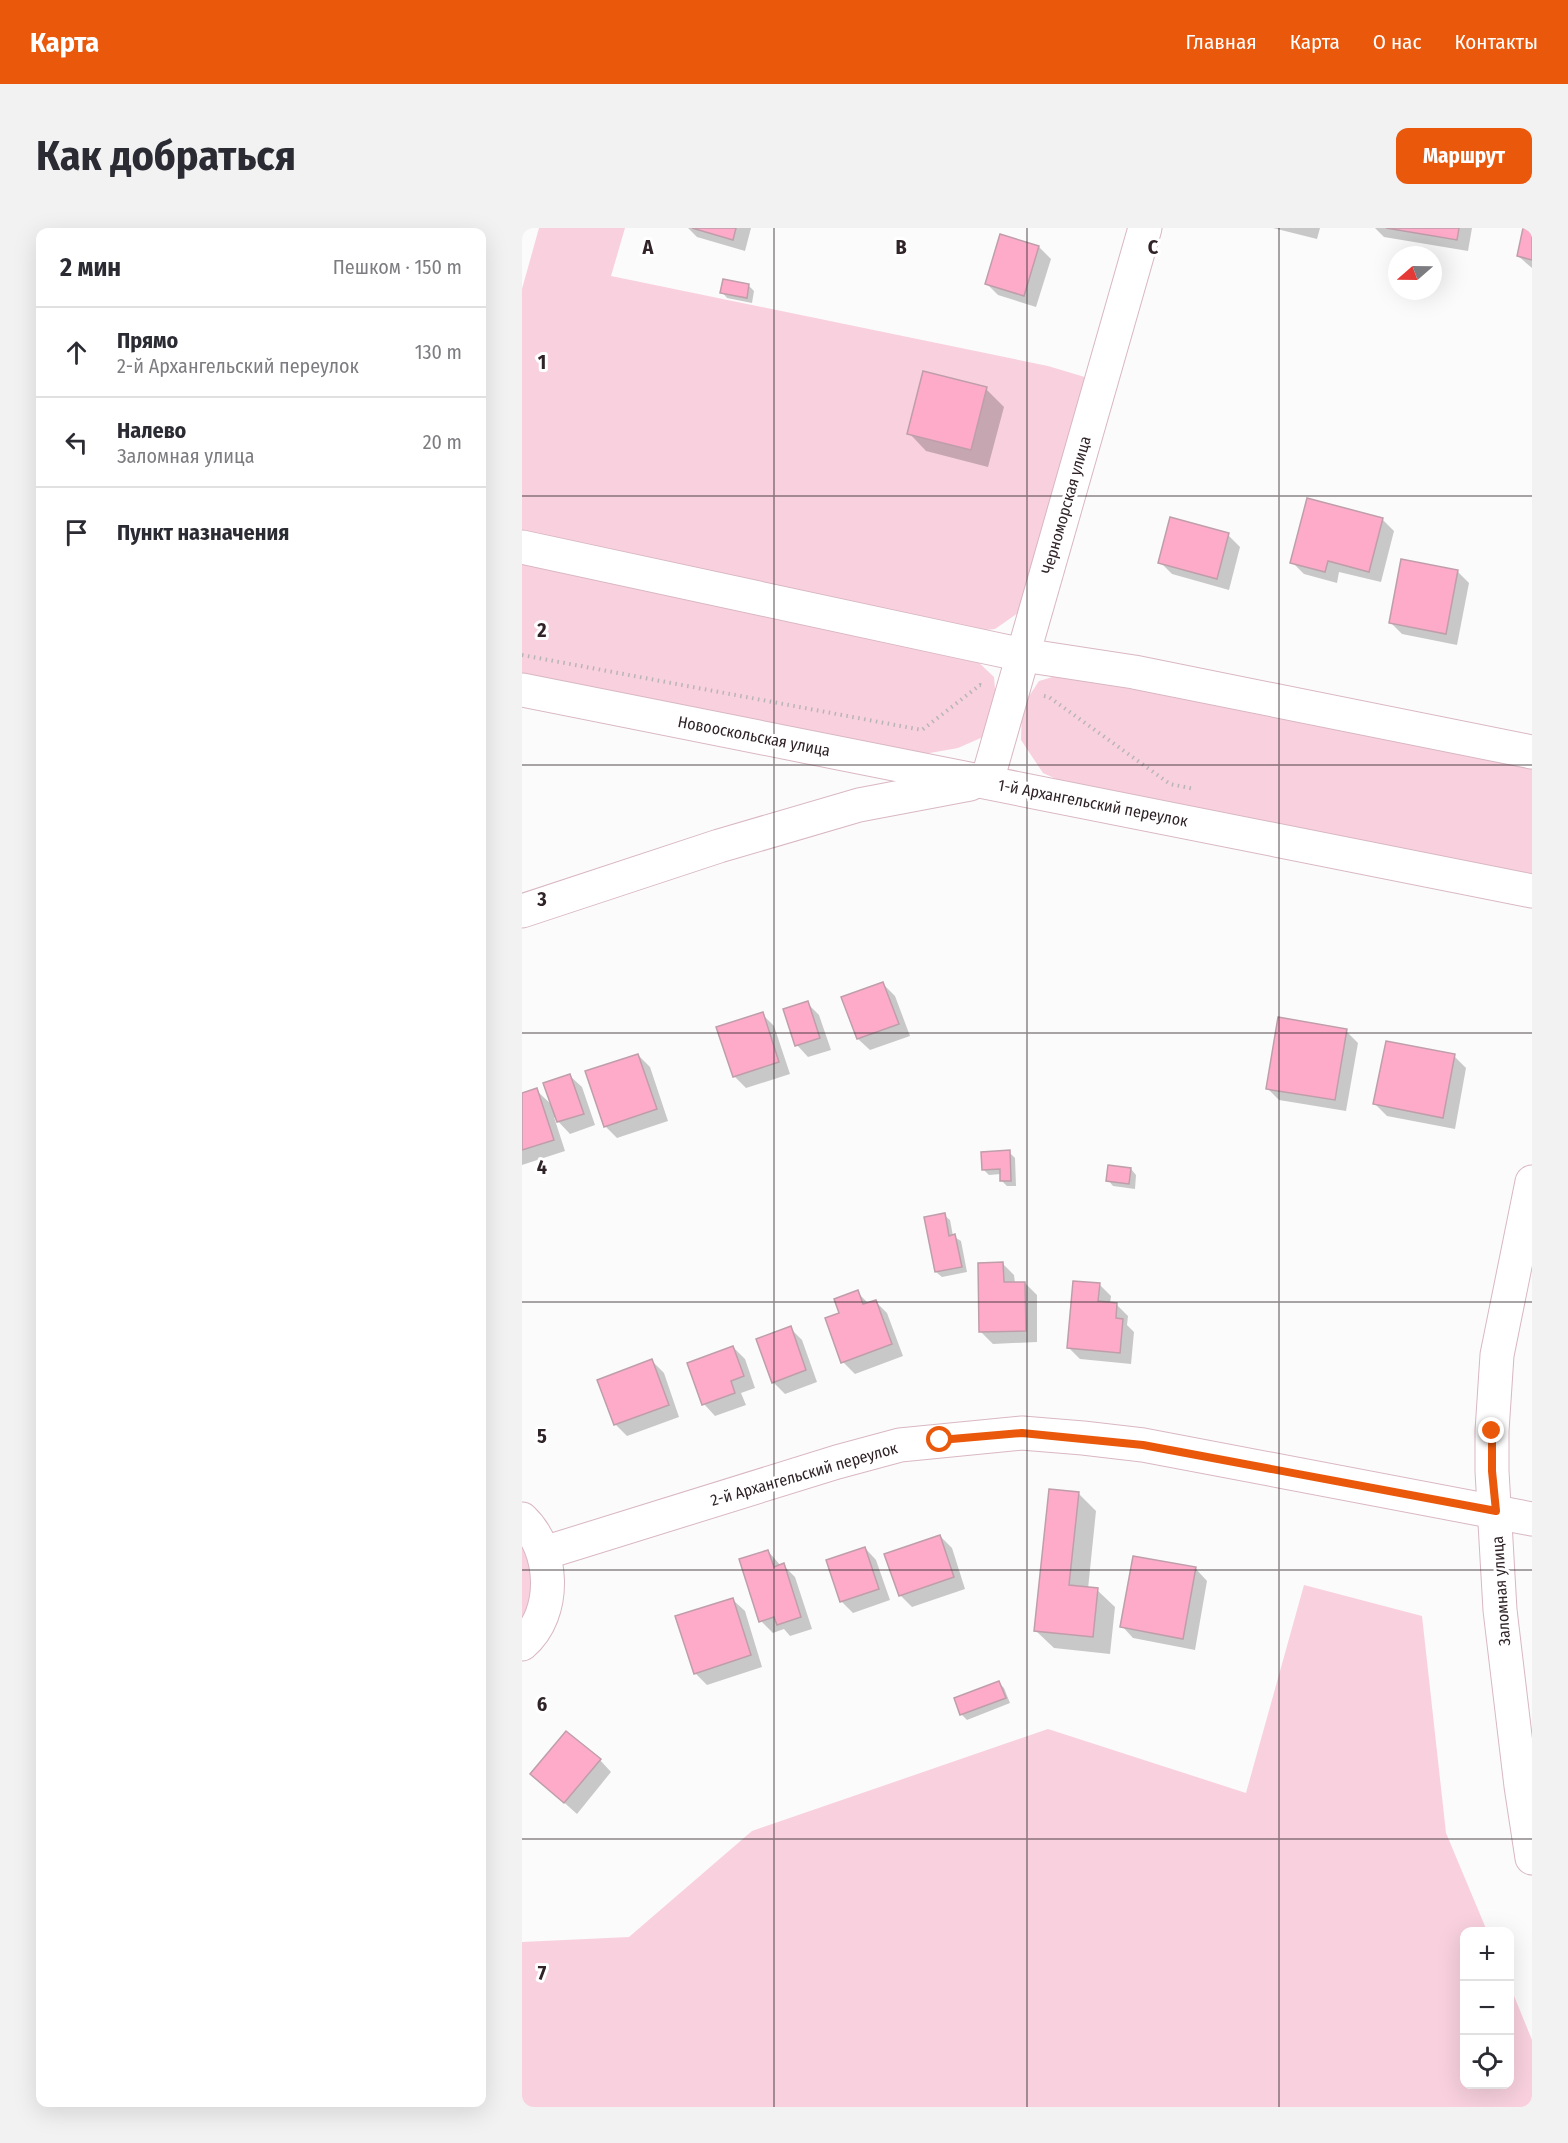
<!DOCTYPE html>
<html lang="ru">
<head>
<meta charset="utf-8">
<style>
	body { margin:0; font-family:"Fira Sans Condensed",sans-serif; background:#f2f2f3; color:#2b2b33 }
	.controls { position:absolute; right:18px; bottom:18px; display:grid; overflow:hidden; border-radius:12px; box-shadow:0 6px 24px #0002 }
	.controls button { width:54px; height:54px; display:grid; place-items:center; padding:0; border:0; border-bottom:2px solid #e1e1e2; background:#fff; color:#2b2b33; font:30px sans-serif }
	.compass { position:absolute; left:866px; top:18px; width:54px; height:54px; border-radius:50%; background:#fff; box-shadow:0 6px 24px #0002; rotate:250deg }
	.stop { position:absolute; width:18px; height:18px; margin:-14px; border:4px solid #ea580c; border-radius:50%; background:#fff }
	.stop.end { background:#ea580c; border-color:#fff; box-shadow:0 2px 6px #0008 }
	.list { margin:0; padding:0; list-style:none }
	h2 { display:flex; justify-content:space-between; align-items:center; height:78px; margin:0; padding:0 24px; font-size:26px }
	h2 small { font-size:20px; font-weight:400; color:#7c7c81 }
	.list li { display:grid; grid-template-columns:39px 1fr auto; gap:18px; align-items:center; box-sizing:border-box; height:90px; padding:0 24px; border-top:2px solid #e1e1e2 }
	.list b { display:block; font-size:22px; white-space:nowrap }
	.list p { margin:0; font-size:20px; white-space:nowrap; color:#7c7c81 }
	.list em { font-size:20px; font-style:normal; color:#7c7c81 }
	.icon { flex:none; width:33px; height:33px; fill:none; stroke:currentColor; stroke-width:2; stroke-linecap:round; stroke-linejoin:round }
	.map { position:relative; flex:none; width:1010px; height:1879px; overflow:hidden; border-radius:12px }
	header { display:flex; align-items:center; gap:36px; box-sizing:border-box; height:84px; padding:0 30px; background:#ea580c; color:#fff }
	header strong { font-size:28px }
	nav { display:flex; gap:33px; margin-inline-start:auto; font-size:21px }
	.intro { display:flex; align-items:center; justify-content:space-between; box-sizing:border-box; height:144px; padding:0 36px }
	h1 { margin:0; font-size:42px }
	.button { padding:15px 27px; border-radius:12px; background:#ea580c; color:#fff; font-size:21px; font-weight:700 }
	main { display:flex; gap:36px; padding:0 36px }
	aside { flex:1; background:#fff; border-radius:12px; box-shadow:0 6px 24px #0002 }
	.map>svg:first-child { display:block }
	.green { fill:#f8d0de }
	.shadow { fill:#0003 }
	.building { fill:#feabca; stroke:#bf9eaa; stroke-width:1.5 }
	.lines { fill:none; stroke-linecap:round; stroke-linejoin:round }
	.minor-casing { stroke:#d9b7c3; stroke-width:35 }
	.path { stroke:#b9b5b6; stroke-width:4; stroke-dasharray:1.5 4.5; stroke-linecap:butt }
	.minor { stroke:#fff; stroke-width:33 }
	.route { stroke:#ea580c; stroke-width:8 }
	.grid { fill:none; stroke:#302428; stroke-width:1.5; stroke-opacity:0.55 }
	.labels { text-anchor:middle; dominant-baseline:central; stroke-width:6; stroke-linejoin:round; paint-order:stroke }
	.street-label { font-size:16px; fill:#302428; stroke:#fff }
	.grid-label { font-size:20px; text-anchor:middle; font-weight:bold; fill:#302428; stroke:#fff; stroke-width:6; stroke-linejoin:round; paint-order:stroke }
</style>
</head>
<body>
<header>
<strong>Карта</strong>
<nav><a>Главная</a><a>Карта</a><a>О нас</a><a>Контакты</a></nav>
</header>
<div class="intro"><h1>Как добраться</h1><a class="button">Маршрут</a></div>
<main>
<aside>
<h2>2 мин<small>Пешком · 150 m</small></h2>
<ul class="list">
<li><svg class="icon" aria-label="ahead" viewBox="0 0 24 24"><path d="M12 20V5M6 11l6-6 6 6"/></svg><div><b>Прямо</b><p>2-й Архангельский переулок</p></div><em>130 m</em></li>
<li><svg class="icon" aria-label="left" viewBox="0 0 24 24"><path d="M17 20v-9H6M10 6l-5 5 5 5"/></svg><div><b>Налево</b><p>Заломная улица</p></div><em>20 m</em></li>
<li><svg class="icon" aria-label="arrive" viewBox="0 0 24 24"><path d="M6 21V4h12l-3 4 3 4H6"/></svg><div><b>Пункт назначения</b></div></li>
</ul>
</aside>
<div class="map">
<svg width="1010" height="1879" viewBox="0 0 1010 1879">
	<rect width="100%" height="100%" fill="#fbfbfb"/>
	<g class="green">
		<path d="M17 0H103L89 48 526 138 566 150 499 383 473 401 453 403 0 306V61Z"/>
		<path d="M0 333 452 430 472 449 474 473 461 509 436 520 391 528 0 449Z"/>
		<path d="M554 442 1010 535V648L554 560 521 545 499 512 500 479 517 453Z"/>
		<path d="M0 1316C10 1341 16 1367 0 1392Z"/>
		<path d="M782 1357 900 1388 924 1605 965 1703 942 1704V1856H987L988 1758 1010 1812V1879H0V1714L107 1709 230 1603 526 1501 724 1565Z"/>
	</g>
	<g class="shadow">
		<path d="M166 0H229L223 23 175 9Z"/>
		<path d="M751 0H798L795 11Z"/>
		<path d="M853 0H950L946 23 862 9Z"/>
		<path d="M1002 0H1010V40L996 28Z"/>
		<path d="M517 19 529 31 514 79 476 67 465 56Z"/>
		<path d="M227 58 232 63 230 75 205 70 200 64Z"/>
		<path d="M464 161 482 179 466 239 404 223 387 205Z"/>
		<path d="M860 291 872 303 859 354 817 344 815 355 782 346 770 334Z"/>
		<path d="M706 307 718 319 707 362 650 346 638 334Z"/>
		<path d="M935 343 947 355 935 417 880 406 868 394Z"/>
		<path d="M361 756 373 768 388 808 348 822 336 811Z"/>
		<path d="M285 775 297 787 309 822 286 829 275 817Z"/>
		<path d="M240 786 252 798 268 846 224 860 212 848Z"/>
		<path d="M824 803 836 815 824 883 757 872 745 860Z"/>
		<path d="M116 827 128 839 146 893 95 910 83 898Z"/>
		<path d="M932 828 944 840 933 901 865 888 853 876Z"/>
		<path d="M48 848 60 859 73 897 48 906 32 889 43 923 0 937V866L14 862 31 878Z"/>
		<path d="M487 924 493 930 494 958H485L480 953 479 946 467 947 461 941Z"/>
		<path d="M609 941 614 947 613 961 591 958 586 952Z"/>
		<path d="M422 987 428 992 431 1008 439 1013 445 1044 420 1049 414 1044Z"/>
		<path d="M481 1036 492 1047 493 1055H503L515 1067V1114L471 1116 459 1104Z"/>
		<path d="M577 1056 589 1068 588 1076H594L606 1088 605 1097 612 1104 609 1136 558 1131 546 1119Z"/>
		<path d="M335 1064 347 1076 353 1073 365 1085 381 1128 333 1146 321 1134 319 1086Z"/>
		<path d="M268 1100 280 1112 295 1154 263 1166 251 1154Z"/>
		<path d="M211 1119 223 1131 233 1160 219 1165 224 1177 193 1188 182 1176Z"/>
		<path d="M130 1133 142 1145 157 1189 105 1208 93 1196Z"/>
		<path d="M556 1265 574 1283 566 1361 575 1362 593 1379 588 1426 532 1420 514 1403Z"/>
		<path d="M418 1308 430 1320 443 1361 390 1379 378 1367Z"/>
		<path d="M343 1320 354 1332 368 1372 331 1385 319 1373Z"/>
		<path d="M246 1323 259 1338 261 1337 273 1349 290 1401 268 1408 262 1401 251 1405 239 1393Z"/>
		<path d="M674 1341 685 1353 673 1422 611 1410 600 1398Z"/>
		<path d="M211 1372 223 1383 240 1439 185 1457 173 1445Z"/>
		<path d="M476 1454 482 1460 488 1475 445 1492 439 1486Z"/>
		<path d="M78 1532 89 1544 55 1586 10 1546Z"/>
	</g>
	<g class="building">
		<path d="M170 0H214L211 12Z"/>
		<path d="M864 0H937L935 12Z"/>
		<path d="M1001 0H1010V32L995 28Z"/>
		<path d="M478 6 517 18 502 68 463 56Z"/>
		<path d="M201 51 227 56 225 70 198 65Z"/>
		<path d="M401 143 465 159 449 222 385 206Z"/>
		<path d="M785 270 861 290 847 344 806 333 803 344 768 335Z"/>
		<path d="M648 289 707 305 695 351 636 335Z"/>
		<path d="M879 331 936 342 924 406 867 395Z"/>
		<path d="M361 754 377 796 335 811 319 769Z"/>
		<path d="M286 773 298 810 273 818 261 781Z"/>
		<path d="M241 784 257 834 211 849 194 799Z"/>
		<path d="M756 789 825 801 813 872 744 861Z"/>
		<path d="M864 813 933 826 921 890 851 876Z"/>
		<path d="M116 826 135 881 82 899 63 843Z"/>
		<path d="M48 846 62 886 35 894 21 855Z"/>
		<path d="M15 860 32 912 0 922V865Z"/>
		<path d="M488 922 489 953H478V941L460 942 459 924Z"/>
		<path d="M586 937 609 940 607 956 584 953Z"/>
		<path d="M423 985 427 1008 433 1006 440 1039 413 1044 402 989Z"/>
		<path d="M481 1034 482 1054H503L504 1103 457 1104 456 1035Z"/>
		<path d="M551 1053 578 1055 576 1073 595 1075 594 1090 601 1091 598 1125 545 1120Z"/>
		<path d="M336 1062 341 1076 354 1072 370 1116 319 1135 303 1090 317 1085 312 1071Z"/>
		<path d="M269 1098 284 1142 250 1155 234 1111Z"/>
		<path d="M211 1118 222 1148 209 1153 213 1165 180 1177 165 1135Z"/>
		<path d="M130 1131 147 1177 92 1197 75 1152Z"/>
		<path d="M527 1261 557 1264 547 1357 576 1360 571 1409 512 1403Z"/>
		<path d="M418 1307 432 1349 377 1368 362 1326Z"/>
		<path d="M343 1319 357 1361 318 1374 304 1332Z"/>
		<path d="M246 1322 252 1339 262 1335 279 1389 255 1397 252 1389 237 1394 217 1331Z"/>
		<path d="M611 1328 674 1339 661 1411 598 1399Z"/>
		<path d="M211 1370 229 1427 172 1446 153 1388Z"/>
		<path d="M477 1453 484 1470 438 1487 432 1470Z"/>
		<path d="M44 1503 79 1531 42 1575 8 1546Z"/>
	</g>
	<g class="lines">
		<g class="minor-casing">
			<g id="minor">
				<path d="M0 319 440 414 501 427 612 444 1010 524"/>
				<path d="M0 462 1010 663"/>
				<path d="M465 553 623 0"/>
				<path d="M0 683 197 618 337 577 448 556"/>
				<path d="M1010 954 975 1127 970 1203V1243L978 1382 999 1558 1010 1630"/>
				<path d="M0 1291C32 1321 36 1385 0 1416"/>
				<path d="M22 1325 315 1234 378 1217 500 1205 561 1210 621 1217 1010 1291"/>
			</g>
		</g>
		<g class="path">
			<path d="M0 427 400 502 458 457 462 458"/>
			<path d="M522 468 527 469 648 556 672 561"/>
		</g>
		<use href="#minor" class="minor"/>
	</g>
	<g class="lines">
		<path class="route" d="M418 1212 500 1205 621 1217 974 1283 970 1243V1203"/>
	</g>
	<path class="grid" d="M252 0V1879M505 0V1879M757 0V1879M0 268H1010M0 537H1010M0 805H1010M0 1074H1010M0 1342H1010M0 1611H1010"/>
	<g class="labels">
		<g class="street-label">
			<text transform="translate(544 277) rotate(-74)">Черноморская улица</text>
			<text transform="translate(232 508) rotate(11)">Новооскольская улица</text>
			<text transform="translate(571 575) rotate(11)">1-й Архангельский переулок</text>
			<text transform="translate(282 1246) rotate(-16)">2-й Архангельский переулок</text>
			<text transform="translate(979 1363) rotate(-94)">Заломная улица</text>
		</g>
	</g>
	<g class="grid-label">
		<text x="126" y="26">A</text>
		<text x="379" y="26">B</text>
		<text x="631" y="26">C</text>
		<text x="20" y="141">1</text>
		<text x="20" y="409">2</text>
		<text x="20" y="678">3</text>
		<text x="20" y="946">4</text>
		<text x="20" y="1215">5</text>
		<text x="20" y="1483">6</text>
		<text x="20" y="1752">7</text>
	</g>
</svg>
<div class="controls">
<button>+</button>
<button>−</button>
<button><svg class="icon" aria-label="locate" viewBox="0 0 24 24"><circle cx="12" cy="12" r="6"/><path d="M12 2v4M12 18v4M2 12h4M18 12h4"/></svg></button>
</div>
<svg class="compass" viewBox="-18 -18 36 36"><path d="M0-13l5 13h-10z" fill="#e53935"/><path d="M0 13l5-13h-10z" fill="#7c7c81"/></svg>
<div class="stop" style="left:418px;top:1212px"></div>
<div class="stop end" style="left:970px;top:1203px"></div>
</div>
</main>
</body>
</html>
